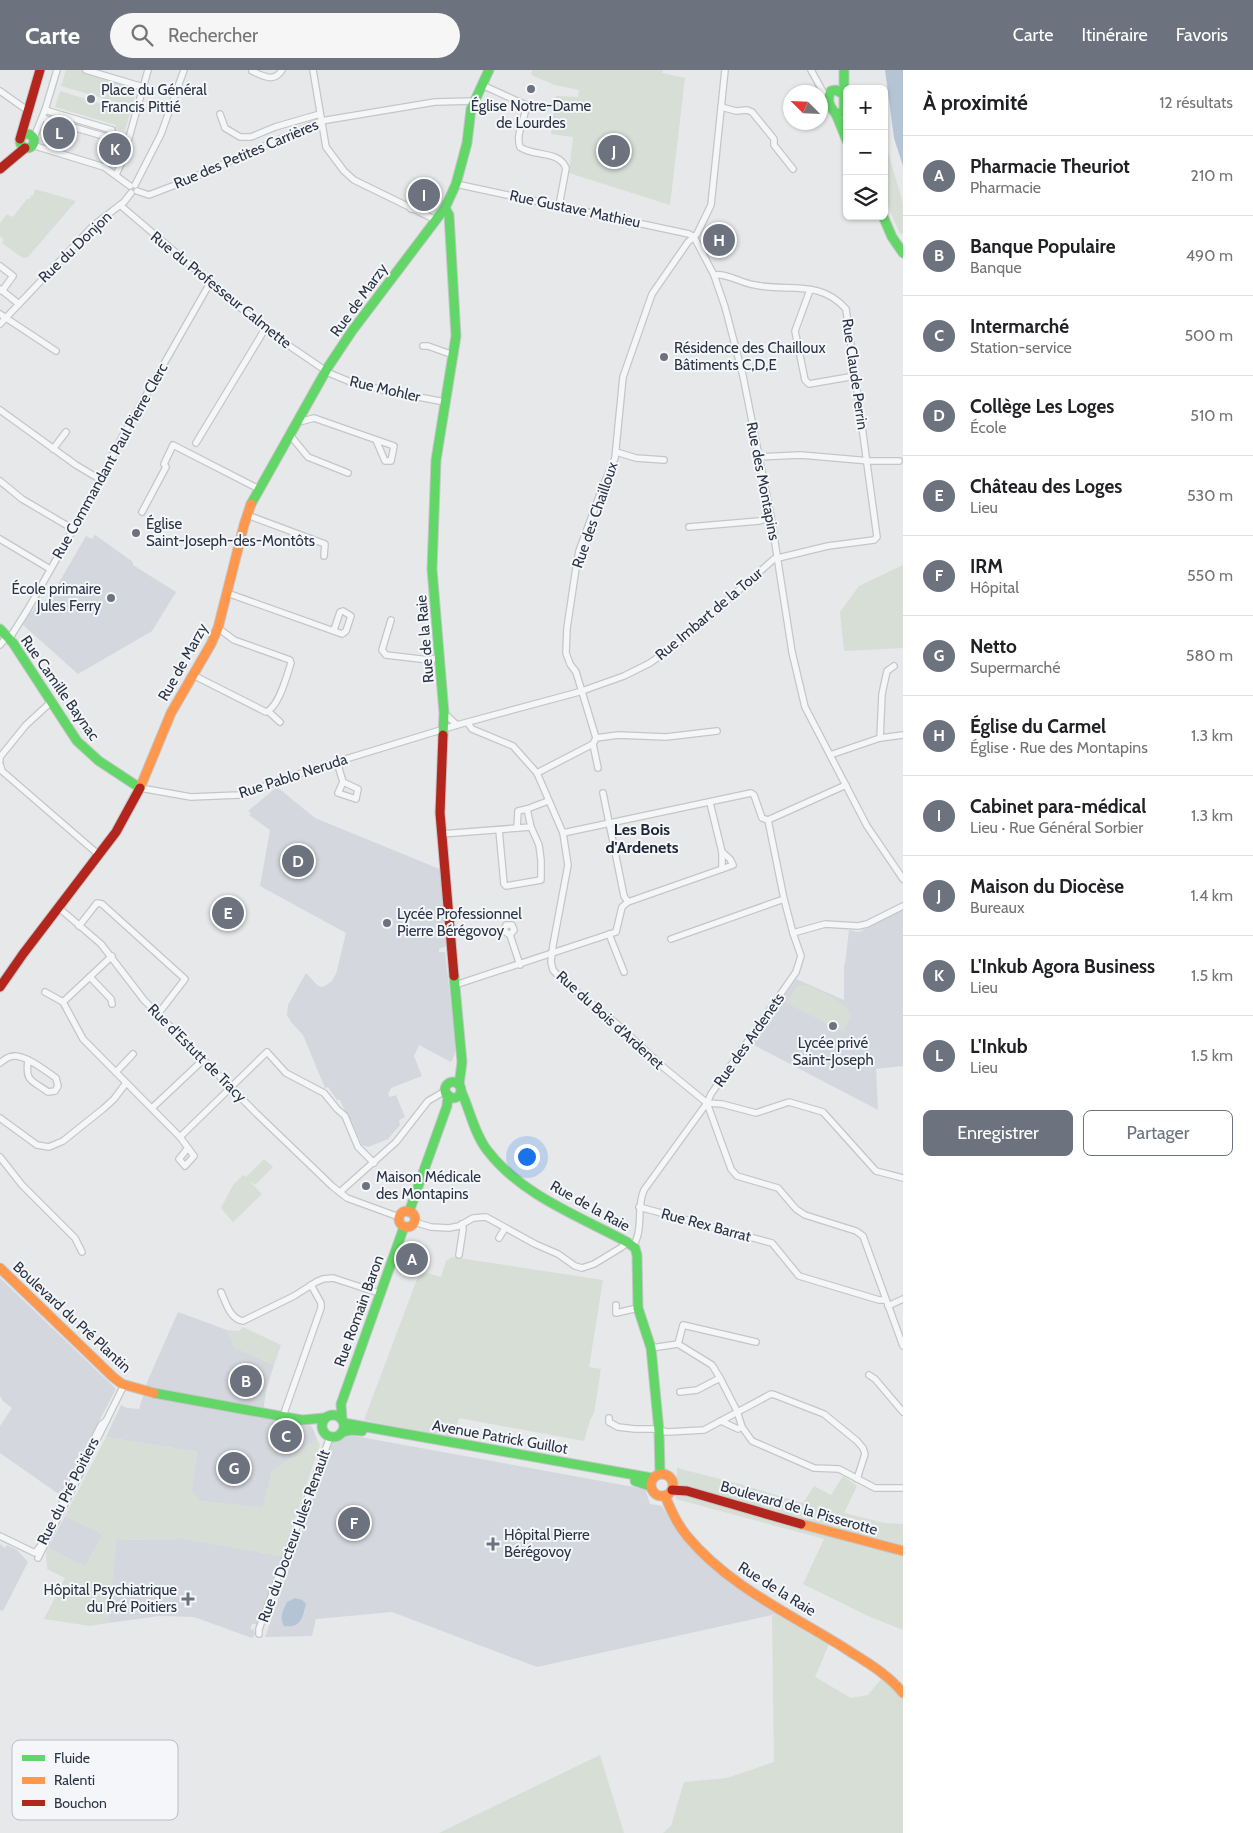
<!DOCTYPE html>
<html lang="fr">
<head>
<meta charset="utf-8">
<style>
	body { margin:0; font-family:Cabin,sans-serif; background:#f6f6f6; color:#202124 }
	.controls { position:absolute; right:15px; top:15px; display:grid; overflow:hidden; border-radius:8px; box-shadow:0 1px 4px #0004 }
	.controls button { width:45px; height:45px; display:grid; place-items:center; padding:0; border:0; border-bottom:1px solid #e0e0e0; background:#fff; color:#202124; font:25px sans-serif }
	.compass { position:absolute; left:783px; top:15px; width:45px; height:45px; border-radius:50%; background:#fff; box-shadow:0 1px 4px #0004; rotate:294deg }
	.you { position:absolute; left:526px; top:1086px; width:18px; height:18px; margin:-12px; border:4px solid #fff; border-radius:50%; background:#1a73e8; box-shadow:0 0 0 8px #1a73e833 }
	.badge { display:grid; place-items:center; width:32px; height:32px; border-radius:50%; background:#6c737f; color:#fff; font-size:16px; font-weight:700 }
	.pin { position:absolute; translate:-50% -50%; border:2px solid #fff; box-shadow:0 1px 5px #0006 }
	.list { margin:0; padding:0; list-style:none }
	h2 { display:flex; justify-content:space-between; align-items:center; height:65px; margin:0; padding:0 20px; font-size:21px }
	h2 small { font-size:16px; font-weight:400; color:#757577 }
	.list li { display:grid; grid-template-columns:32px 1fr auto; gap:15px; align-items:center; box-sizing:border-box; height:80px; padding:0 20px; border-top:1px solid #e0e0e0 }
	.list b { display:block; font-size:19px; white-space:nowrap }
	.list p { margin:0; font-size:16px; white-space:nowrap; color:#757577 }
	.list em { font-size:16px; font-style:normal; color:#757577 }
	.actions { display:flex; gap:10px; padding:15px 20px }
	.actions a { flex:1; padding:11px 0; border:1px solid #6c737f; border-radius:8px; text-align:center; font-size:18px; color:#6c737f }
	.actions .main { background:#6c737f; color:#fff }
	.icon { flex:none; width:28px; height:28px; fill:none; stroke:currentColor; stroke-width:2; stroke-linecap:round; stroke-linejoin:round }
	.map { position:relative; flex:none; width:903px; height:1763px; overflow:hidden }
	header { display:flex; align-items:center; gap:30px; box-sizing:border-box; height:70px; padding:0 25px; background:#6c737f; color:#fff }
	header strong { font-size:24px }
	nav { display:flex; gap:28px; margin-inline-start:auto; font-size:18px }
	.search { width:350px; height:45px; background:#f6f6f6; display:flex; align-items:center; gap:12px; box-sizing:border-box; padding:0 18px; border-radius:28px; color:#757577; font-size:19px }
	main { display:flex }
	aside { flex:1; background:#fff }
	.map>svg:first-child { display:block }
	.built { fill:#d4d7dd }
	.green { fill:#d6ded6 }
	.water { fill:#b4c4d5 }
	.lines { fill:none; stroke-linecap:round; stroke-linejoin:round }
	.street-casing { stroke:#c4c6c8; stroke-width:8 }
	.fast-casing { stroke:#c4c6c8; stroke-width:11 }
	.slow-casing { stroke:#c4c6c8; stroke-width:11 }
	.jam-casing { stroke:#c4c6c8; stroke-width:11 }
	.street { stroke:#f5f6f7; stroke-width:5.5 }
	.fast { stroke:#63d668; stroke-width:9 }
	.slow { stroke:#ff974d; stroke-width:9 }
	.jam { stroke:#b3261e; stroke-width:9 }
	.poi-dot { fill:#6c737f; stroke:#f4f6f9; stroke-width:2 }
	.labels { text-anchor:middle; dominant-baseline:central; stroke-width:4; stroke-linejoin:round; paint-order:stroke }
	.poi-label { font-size:15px; fill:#2b3445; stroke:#f4f6f9; text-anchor:start }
	.street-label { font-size:15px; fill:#2b3445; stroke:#f4f6f9 }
	.neighbourhood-label { font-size:16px; font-weight:bold; fill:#1d2536; stroke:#f4f6f9 }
	.key { fill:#f4f6f9; stroke:#b8bcc3; stroke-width:1 }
	.key-label { font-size:14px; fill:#2b3445 }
</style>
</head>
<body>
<header>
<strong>Carte</strong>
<div class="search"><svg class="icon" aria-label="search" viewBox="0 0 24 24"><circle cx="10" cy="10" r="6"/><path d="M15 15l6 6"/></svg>Rechercher</div>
<nav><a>Carte</a><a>Itinéraire</a><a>Favoris</a></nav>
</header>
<main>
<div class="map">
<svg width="903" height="1763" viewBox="0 0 903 1763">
	<rect width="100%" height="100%" fill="#e6e8ea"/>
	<g class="built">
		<path d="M95 465 133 492V495L176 522 152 561 78 604 23 555 29 544 32 542 37 534 50 541 52 538 46 535 86 466 92 469Z"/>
		<path d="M277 717 315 748 442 800 447 876 439 879V882H445L456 976 454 986 451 992 419 975 414 986 422 1006 391 1018 388 1024 390 1027 396 1025 405 1047 399 1050 400 1055 388 1069 368 1077 362 1075 351 1050H349L340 1030H337L328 1017 325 1018 303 965 291 952 287 945 288 935 306 903 317 915 321 917 325 916 332 911 336 904 346 863 260 816 270 760 249 745 251 743 248 741Z"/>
		<path d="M903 840V996L876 999 878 1040 750 973 777 938 796 909 844 930V894H845L849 860 859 862Z"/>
		<path d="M0 1208 116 1319 60 1425 0 1383V1356L12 1338 3 1331 0 1326Z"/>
		<path d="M178 1242 227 1260 234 1277 274 1295 266 1320 263 1342 302 1350 312 1357 317 1369 272 1401 263 1438 201 1431 192 1422V1417L197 1382 106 1367 121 1335 127 1338 139 1339 148 1310Z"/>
		<path d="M349 1365 645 1419 650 1434 662 1436 679 1465 697 1484 728 1512 781 1543 537 1597 392 1542 316 1549 312 1566 265 1567 310 1439 309 1437 331 1372Z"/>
		<path d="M65 1446 103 1464 85 1497 48 1478Z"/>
		<path d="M185 1469 282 1486 258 1554H252L250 1559 254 1560 255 1564 252 1568 194 1547 159 1546 108 1553 116 1470Z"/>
		<path d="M0 1474 5 1478 7 1475 17 1480 28 1492 3 1541 0 1540Z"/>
	</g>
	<g class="green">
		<path d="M66 0H86L138 15 125 60 115 58 116 55 55 37 60 21 125 41 126 35 61 16Z"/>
		<path d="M532 0H663L662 3 685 8 670 135 569 103 573 67 551 64 556 26 578 27 579 20 555 15 531 5Z"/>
		<path d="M884 64 886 76 903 133V163L900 164 884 126Z"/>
		<path d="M35 119 76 131 28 187 23 188 2 173 4 170 0 166V153L7 144 13 147 27 129H30L31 125 33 126Z"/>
		<path d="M903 495V578L844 581 840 542 859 516Z"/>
		<path d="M805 914C815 919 849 933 850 944 851 950 846 957 843 962L786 933 796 917Z"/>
		<path d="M264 1089 273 1097 255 1115 248 1110 262 1124 233 1152 221 1138 233 1115 243 1105 246 1107Z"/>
		<path d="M452 1187 603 1210 589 1297 601 1299 594 1343 590 1350 584 1371 459 1348 456 1360 451 1368 364 1350 420 1201 441 1207 446 1191Z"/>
		<path d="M243 1257 281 1275 274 1295 234 1277 227 1260 239 1261Z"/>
		<path d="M106 1367 197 1382 192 1417V1422L201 1431 262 1438 272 1401 317 1369 320 1375 282 1486 185 1469 116 1470 108 1553 90 1556 44 1549 65 1508 47 1499 46 1482 48 1478 85 1497 103 1464 65 1446Z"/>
		<path d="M677 1398 740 1414 803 1433 814 1416 831 1425 843 1406 857 1416 844 1443 884 1453 903 1454V1560L868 1546 803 1514 824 1469 676 1429Z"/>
		<path d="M781 1543 830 1572 815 1607 851 1628 868 1625 882 1608 903 1623V1763H663L671 1756 684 1712 727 1708 774 1692 772 1546Z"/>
		<path d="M600 1685 624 1763H439Z"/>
	</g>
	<g class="water">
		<path d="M885 0H903V96L894 68Z"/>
		<path d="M295 1528 302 1530 306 1534C302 1549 301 1558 284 1556 279 1547 283 1540 287 1532Z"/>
	</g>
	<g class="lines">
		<g class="street-casing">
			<g id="street">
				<path d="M86 0 143 17"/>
				<path d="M313 0 326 77 344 101 354 110 436 150"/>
				<path d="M811 0 828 31"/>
				<path d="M252 1C263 6 274 13 282 0"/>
				<path d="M482 15 526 35C526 49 515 63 520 77 533 87 559 80 566 98L559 136"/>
				<path d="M0 21 24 38 30 40"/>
				<path d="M721 37 736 41 747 40 752 42 774 69V75L793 99"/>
				<path d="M220 44 225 58 240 67H251L275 57 320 44"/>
				<path d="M42 48 110 68 112 60 45 40"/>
				<path d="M33 70 45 40 57 0"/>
				<path d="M32 75 104 97 130 116"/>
				<path d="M116 105 123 89 148 0"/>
				<path d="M456 114 689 164 694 167"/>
				<path d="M135 115 161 64 184 0"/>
				<path d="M137 121 149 125 183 112 321 51 435 32 475 31"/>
				<path d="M120 135 269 262 329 303 353 313 392 322 445 332"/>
				<path d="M411 139 418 121"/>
				<path d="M694 167 714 205 725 237 743 306 771 447 792 582 805 637 867 756 903 809"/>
				<path d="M0 196 13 206 2 221"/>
				<path d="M0 219 19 234"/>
				<path d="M810 220 795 261 805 310 809 314 855 306"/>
				<path d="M0 244 56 281"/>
				<path d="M0 254 94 155 124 132 131 123"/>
				<path d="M423 276H428L453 285"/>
				<path d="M0 340 76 395 101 410"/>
				<path d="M299 349 303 351 314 348 394 376 391 391H385L376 370"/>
				<path d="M290 365 308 387 348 403"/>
				<path d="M196 373 265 259"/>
				<path d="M53 379 66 362"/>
				<path d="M616 382 636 388 664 390"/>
				<path d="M759 387 801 385 870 391H899"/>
				<path d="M0 411 22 429 73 459"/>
				<path d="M142 442 166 397 164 394 173 375 259 419"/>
				<path d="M247 445 325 474 324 486"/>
				<path d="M689 457 759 451 771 447"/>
				<path d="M0 469 50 499"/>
				<path d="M227 523 342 564 346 561 351 546 343 541 340 542 334 560"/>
				<path d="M391 550 382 580 386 585 429 590 440 587"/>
				<path d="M0 575 5 569 11 566 28 539 94 423 121 369 210 213"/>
				<path d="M193 605 266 642C279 637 287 605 291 593L290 590 234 570 218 558"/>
				<path d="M269 642 280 652"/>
				<path d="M444 643 457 655"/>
				<path d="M468 653 472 659 513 676 537 703 563 763 568 795 553 875 551 892 553 900 562 910 618 955 663 997 707 1033 731 1099 737 1106 778 1118 796 1139 805 1145 856 1161 863 1166 903 1276"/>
				<path d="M596 668 618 665 666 667 717 661"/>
				<path d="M880 668 882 624 887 601 894 596"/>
				<path d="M830 685 880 668 903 665"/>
				<path d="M0 690V687L26 655 51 632"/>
				<path d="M337 692 343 712 338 723 356 729 358 719 343 712"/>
				<path d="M0 694 2 701 99 785"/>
				<path d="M598 698 593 674 596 668 576 602 570 594 566 583 567 558 576 498 579 481 603 416 615 388 623 307 652 224 688 172 697 164 711 135 725 0"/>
				<path d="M537 703 593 674"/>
				<path d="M140 718 191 727 239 725 313 699 457 655 579 622 624 606 650 593 682 570 774 489 828 476 874 470 877 467 846 239C820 209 788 222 755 215 740 213 728 203 714 205"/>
				<path d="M603 723 624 826 628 832 722 799V782L710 733"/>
				<path d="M517 758 518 741 527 739"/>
				<path d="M499 760 504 814 506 816 541 810V790L539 775 531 757 527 739 548 731"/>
				<path d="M563 763 751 723 754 725 762 748 768 750"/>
				<path d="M441 764 531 757"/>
				<path d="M722 799 733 795 730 789 722 782"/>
				<path d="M59 838 101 874 144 930 256 1043 332 1116 347 1128 399 1147"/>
				<path d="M79 856 97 833 102 834 185 909 158 944"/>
				<path d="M793 863 784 829 768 750 846 715"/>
				<path d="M609 864 624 902"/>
				<path d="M510 865 504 861 506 855H512L514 860 510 865 520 895"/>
				<path d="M671 869 784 829"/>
				<path d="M112 886 63 932 83 969 180 1067 194 1086 185 1096 179 1089 188 1078"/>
				<path d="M90 907 111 929 112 934"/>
				<path d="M455 915 616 862 622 837 628 832"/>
				<path d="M45 922 63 932"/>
				<path d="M0 993C4 990 8 986 14 986 26 985 46 1001 56 1008L58 1016 55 1021 48 1022C32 1010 25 1012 28 991"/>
				<path d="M116 1002 133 984"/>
				<path d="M707 1033 722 1034 756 1043 789 1032 823 1042 876 1101 903 1108"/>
				<path d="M152 1038 203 990"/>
				<path d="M0 1048 37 1075 49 1077 63 1071 103 1039 114 1029 126 1013"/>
				<path d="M180 1067 267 982 286 1003 324 1023 337 1039 345 1046 358 1077 374 1093"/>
				<path d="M0 1087 22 1115 75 1168 82 1182"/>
				<path d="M340 1122 396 1072 428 1031 445 1021"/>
				<path d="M639 1137 772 1173 799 1206 879 1230H885"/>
				<path d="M414 1152 431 1157 449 1158 459 1156 473 1148 486 1147 535 1174 558 1184 575 1196 582 1198 594 1194 622 1177 627 1172"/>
				<path d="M499 1168 505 1158"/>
				<path d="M633 1176C644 1160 636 1137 644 1120L707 1033 711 1024 796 902 801 886 793 863 825 854 858 856 867 854 903 836"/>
				<path d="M459 1185 463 1159 462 1154"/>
				<path d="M221 1222C226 1233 230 1249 243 1251L294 1226 316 1212 323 1209 333 1208 379 1223"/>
				<path d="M616 1235V1243L638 1238"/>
				<path d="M888 1236 903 1229"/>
				<path d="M678 1274 683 1255 756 1272"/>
				<path d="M651 1278 678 1274 712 1295 720 1308 737 1341 742 1357 752 1371 814 1398 839 1399 875 1418H903"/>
				<path d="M869 1305 875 1309 903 1342"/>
				<path d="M680 1322 697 1320 720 1308"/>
				<path d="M283 1346 321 1238V1233L311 1215"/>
				<path d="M609 1348V1352L618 1357 635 1359H654L667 1362 704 1360 771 1324 775 1325 824 1344 857 1371 863 1378 865 1384 857 1409"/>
				<path d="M721 1351 738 1359 742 1357"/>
				<path d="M61 1435 101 1355 106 1351"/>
				<path d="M0 1466 35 1483 42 1474"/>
				<path d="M38 1488 124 1315"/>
				<path d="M259 1564V1559L330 1367"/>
			</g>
		</g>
		<g class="fast-casing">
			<g id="fast">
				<path d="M843 24 836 20 831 21C826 30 830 37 836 44L843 42 844 39V0"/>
				<path d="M836 44 847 71"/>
				<circle cx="27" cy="71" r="7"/>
				<path d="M883 146 892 167 903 183"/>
				<path d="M251 434 328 297 352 261 445 138 456 114 467 73 471 39 489 0"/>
				<path d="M0 559 13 573 77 671 99 691 140 718"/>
				<path d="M443 665 444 643 432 499 436 390 456 266 449 145 445 138"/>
				<path d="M454 906 462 992 459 1015"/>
				<circle cx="453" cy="1020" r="8"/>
				<path d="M461 1021C470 1040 474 1063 487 1080 521 1125 579 1146 627 1172L635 1178 637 1185 638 1238 651 1278 659 1361 660 1404"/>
				<path d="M409 1142 447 1036 448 1025"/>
				<path d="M154 1323 302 1350 324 1348"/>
				<circle cx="333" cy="1356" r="11"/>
				<path d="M342 1350 341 1334 404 1157"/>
				<path d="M344 1353 652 1408"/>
				<path d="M342 1362 351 1360 362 1361"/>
				<path d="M635 1411 650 1416"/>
			</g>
		</g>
		<g class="slow-casing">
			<g id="slow">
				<path d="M140 718 171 643 211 574 218 558 244 455 251 434"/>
				<circle cx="407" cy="1149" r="8"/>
				<path d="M0 1198 113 1307 122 1314 154 1323"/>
				<circle cx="662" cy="1415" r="11"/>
				<path d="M665 1426C671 1440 677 1454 687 1466 728 1516 792 1545 846 1579 866 1592 888 1604 903 1623"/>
				<path d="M801 1454 903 1481"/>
			</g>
		</g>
		<g class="jam-casing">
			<g id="jam">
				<path d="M20 69 40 0"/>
				<path d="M0 99 25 78"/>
				<path d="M443 665 440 743 454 906"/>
				<path d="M0 917 23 884 116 762 140 718"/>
				<path d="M672 1420 687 1421 801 1454"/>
			</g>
		</g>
		<use href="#street" class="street"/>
		<use href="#fast" class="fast"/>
		<use href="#slow" class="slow"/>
		<use href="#jam" class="jam"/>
	</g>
	<g class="poi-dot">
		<circle cx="531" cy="19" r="5"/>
		<circle cx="91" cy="29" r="5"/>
		<circle cx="664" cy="287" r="5"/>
		<circle cx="136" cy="463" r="5"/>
		<circle cx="111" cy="528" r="5"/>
		<circle cx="387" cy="853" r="5"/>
		<circle cx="833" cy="956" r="5"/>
		<circle cx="366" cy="1116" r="5"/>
		<path d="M490.5 1466.5h5v5h5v5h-5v5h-5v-5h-5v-5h5z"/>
		<path d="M185.5 1521.5h5v5h5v5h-5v5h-5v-5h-5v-5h5z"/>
	</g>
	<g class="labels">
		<g class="poi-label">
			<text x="101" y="20">Place du Général<tspan x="101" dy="17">Francis Pittié</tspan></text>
			<text x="531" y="36" text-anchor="middle">Église Notre-Dame<tspan x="531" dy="17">de Lourdes</tspan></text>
			<text x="674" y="278">Résidence des Chailloux<tspan x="674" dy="17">Bâtiments C,D,E</tspan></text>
			<text x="146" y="454">Église<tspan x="146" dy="17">Saint-Joseph-des-Montôts</tspan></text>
			<text x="101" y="519" text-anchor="end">École primaire<tspan x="101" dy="17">Jules Ferry</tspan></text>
			<text x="397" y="844">Lycée Professionnel<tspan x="397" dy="17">Pierre Bérégovoy</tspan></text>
			<text x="833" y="973" text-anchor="middle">Lycée privé<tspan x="833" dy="17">Saint-Joseph</tspan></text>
			<text x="376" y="1107">Maison Médicale<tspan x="376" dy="17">des Montapins</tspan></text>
			<text x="504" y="1465">Hôpital Pierre<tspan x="504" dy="17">Bérégovoy</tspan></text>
			<text x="177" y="1520" text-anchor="end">Hôpital Psychiatrique<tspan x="177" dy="17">du Pré Poitiers</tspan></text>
		</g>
		<g class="street-label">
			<text transform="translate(246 84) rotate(-23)">Rue des Petites Carrières</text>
			<text transform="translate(575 139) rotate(12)">Rue Gustave Mathieu</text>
			<text transform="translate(75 177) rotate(-44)">Rue du Donjon</text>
			<text transform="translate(221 220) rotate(39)">Rue du Professeur Calmette</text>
			<text transform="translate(359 230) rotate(-54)">Rue de Marzy</text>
			<text transform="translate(855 304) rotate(82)">Rue Claude Perrin</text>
			<text transform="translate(385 319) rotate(13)">Rue Mohler</text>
			<text transform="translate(110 391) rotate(-61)">Rue Commandant Paul Pierre Clerc</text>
			<text transform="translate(763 411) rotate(79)">Rue des Montapins</text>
			<text transform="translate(595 445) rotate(-71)">Rue des Chailloux</text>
			<text transform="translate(709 544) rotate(-40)">Rue Imbart de la Tour</text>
			<text transform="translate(425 569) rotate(-95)">Rue de la Raie</text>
			<text transform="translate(183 592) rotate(-61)">Rue de Marzy</text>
			<text transform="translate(60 618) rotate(55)">Rue Camille Baynac</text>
			<text transform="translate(293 706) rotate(-18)">Rue Pablo Neruda</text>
			<text transform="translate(610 950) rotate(42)">Rue du Bois d'Ardenet</text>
			<text transform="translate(749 970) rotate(-55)">Rue des Ardenets</text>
			<text transform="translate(197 983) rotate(45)">Rue d'Estutt de Tracy</text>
			<text transform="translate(590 1136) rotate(29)">Rue de la Raie</text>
			<text transform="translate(706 1155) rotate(15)">Rue Rex Barrat</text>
			<text transform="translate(359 1241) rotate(-70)">Rue Romain Baron</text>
			<text transform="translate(72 1247) rotate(43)">Boulevard du Pré Plantin</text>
			<text transform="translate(500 1367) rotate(10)">Avenue Patrick Guillot</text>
			<text transform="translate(68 1421) rotate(-63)">Rue du Pré Poitiers</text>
			<text transform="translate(799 1438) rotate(16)">Boulevard de la Pisserotte</text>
			<text transform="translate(294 1466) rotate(-70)">Rue du Docteur Jules Renault</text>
			<text transform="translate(777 1519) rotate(32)">Rue de la Raie</text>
		</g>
		<g class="neighbourhood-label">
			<text x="642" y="759">Les Bois<tspan x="642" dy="18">d'Ardenets</tspan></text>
		</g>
	</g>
	<rect x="12" y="1670" width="166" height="80" rx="8" class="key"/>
	<rect x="22" y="1685" width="23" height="6" fill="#63d668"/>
	<rect x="22" y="1707" width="23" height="7" fill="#ff974d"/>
	<rect x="22" y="1730" width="23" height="6" fill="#b3261e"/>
	<g class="key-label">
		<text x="54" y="1693">Fluide</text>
		<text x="54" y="1715">Ralenti</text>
		<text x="54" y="1738">Bouchon</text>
	</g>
</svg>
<div class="controls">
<button>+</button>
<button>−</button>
<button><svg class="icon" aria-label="layers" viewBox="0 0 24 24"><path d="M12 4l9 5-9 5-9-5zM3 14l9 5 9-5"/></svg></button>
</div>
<svg class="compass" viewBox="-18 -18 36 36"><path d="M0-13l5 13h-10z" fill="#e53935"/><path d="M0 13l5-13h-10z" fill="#757577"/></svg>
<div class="you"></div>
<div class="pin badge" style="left:412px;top:1189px">A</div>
<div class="pin badge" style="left:246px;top:1311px">B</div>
<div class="pin badge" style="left:286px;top:1366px">C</div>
<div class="pin badge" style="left:298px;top:791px">D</div>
<div class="pin badge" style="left:228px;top:843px">E</div>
<div class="pin badge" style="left:354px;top:1453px">F</div>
<div class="pin badge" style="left:234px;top:1398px">G</div>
<div class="pin badge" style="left:719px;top:170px">H</div>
<div class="pin badge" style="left:424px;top:125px">I</div>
<div class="pin badge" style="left:614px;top:81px">J</div>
<div class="pin badge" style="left:115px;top:79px">K</div>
<div class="pin badge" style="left:59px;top:63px">L</div>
</div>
<aside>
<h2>À proximité<small>12 résultats</small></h2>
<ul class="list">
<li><span class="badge">A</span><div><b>Pharmacie Theuriot</b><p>Pharmacie</p></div><em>210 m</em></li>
<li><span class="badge">B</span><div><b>Banque Populaire</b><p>Banque</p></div><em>490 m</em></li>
<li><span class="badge">C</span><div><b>Intermarché</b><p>Station-service</p></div><em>500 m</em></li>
<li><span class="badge">D</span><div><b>Collège Les Loges</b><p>École</p></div><em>510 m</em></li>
<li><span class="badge">E</span><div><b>Château des Loges</b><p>Lieu</p></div><em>530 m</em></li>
<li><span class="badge">F</span><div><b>IRM</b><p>Hôpital</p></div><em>550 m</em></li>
<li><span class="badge">G</span><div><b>Netto</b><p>Supermarché</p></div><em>580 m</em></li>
<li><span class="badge">H</span><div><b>Église du Carmel</b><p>Église · Rue des Montapins</p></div><em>1.3 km</em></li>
<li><span class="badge">I</span><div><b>Cabinet para-médical</b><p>Lieu · Rue Général Sorbier</p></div><em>1.3 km</em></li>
<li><span class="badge">J</span><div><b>Maison du Diocèse</b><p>Bureaux</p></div><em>1.4 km</em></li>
<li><span class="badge">K</span><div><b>L'Inkub Agora Business</b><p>Lieu</p></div><em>1.5 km</em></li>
<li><span class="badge">L</span><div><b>L'Inkub</b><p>Lieu</p></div><em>1.5 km</em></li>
</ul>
<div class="actions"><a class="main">Enregistrer</a><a>Partager</a></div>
</aside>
</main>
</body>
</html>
